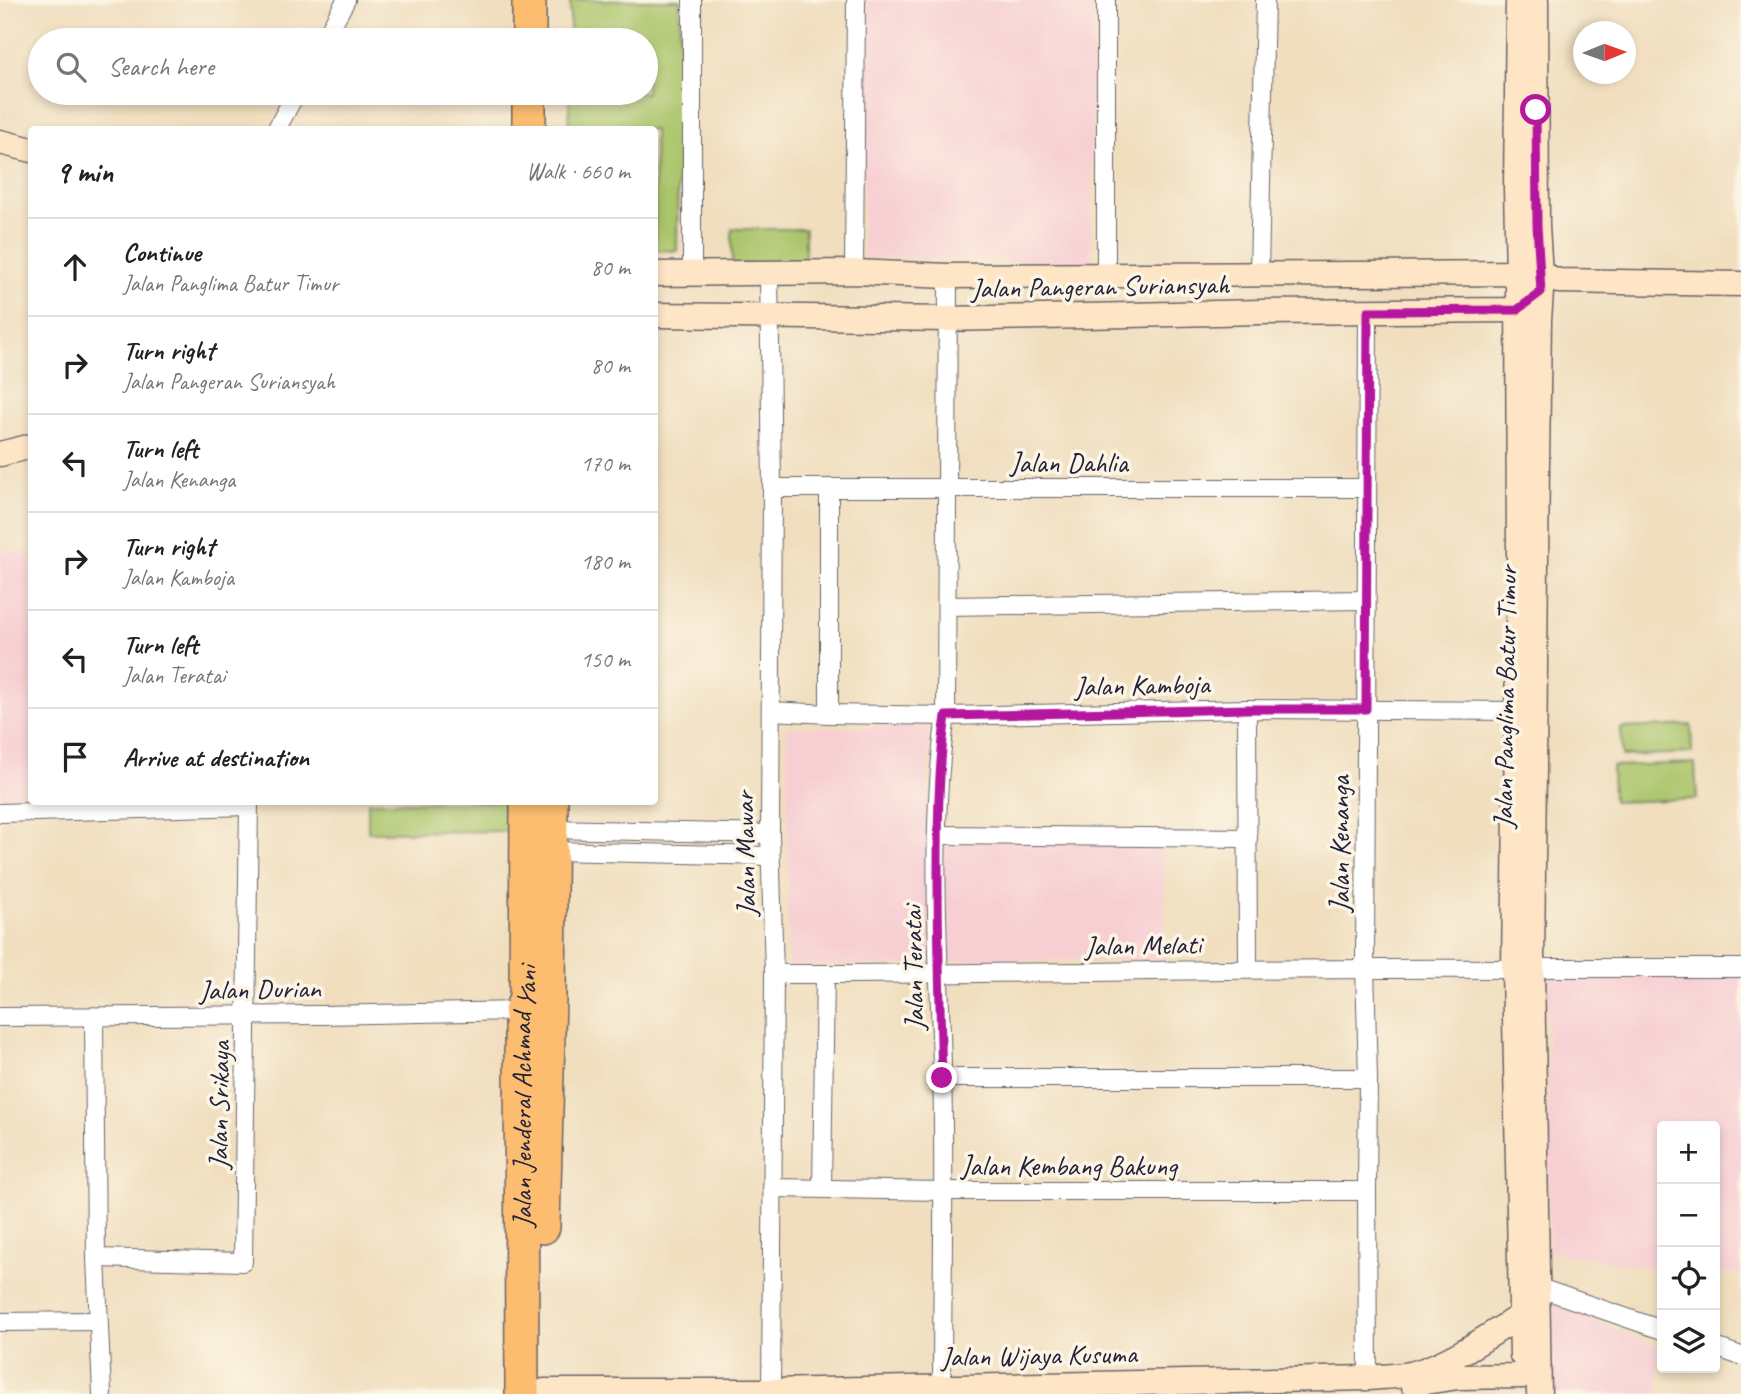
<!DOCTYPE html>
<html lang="en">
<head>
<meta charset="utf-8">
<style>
	body { margin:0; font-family:Caveat,sans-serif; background:#f6f6f6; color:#222 }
	.controls { position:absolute; right:21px; bottom:21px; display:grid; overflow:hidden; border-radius:7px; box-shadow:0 4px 10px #0003 }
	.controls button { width:63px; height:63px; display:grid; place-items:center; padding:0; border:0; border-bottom:2px solid #e0e0e0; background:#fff; color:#222; font:35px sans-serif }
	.compass { position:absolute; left:1573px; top:21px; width:63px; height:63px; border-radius:50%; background:#fff; box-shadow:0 4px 10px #0003; rotate:89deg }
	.stop { position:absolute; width:21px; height:21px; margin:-16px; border:5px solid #b5179e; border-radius:50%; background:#fff }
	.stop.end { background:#b5179e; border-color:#fff; box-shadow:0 2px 7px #0008 }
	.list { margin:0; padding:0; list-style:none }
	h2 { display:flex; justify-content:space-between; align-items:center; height:91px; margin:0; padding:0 28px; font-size:30px }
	h2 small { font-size:23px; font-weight:400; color:#767676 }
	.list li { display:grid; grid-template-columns:46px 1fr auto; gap:21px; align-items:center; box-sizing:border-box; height:98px; padding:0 28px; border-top:2px solid #e0e0e0 }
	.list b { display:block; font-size:26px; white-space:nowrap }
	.list p { margin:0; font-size:23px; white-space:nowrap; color:#767676 }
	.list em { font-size:23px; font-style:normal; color:#767676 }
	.icon { flex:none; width:38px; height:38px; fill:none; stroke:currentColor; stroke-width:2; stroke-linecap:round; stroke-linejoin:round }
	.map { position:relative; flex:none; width:1741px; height:1394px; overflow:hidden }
	.search { position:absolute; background:#fff; box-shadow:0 4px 10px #0003; left:28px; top:28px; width:630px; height:77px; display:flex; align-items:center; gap:18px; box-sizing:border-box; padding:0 24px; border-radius:38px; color:#767676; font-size:26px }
	.panel { position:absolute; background:#fff; box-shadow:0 4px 10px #0003; left:28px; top:126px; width:630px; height:679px; border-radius:7px }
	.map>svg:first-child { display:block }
	.built { fill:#f7cfd3 }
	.green { fill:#aac56b; stroke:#667453; stroke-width:2 }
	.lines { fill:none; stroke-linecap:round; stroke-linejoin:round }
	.street-casing { stroke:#6a6469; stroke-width:20 }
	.secondary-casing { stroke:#6a6469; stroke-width:27 }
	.highway-casing { stroke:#6a6469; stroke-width:36 }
	.street { stroke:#fff; stroke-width:18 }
	.secondary { stroke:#fee5c5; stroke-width:24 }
	.highway { stroke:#fcbd6f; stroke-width:33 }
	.route { stroke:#b5179e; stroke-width:9 }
	.labels { text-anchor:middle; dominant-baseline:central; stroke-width:7; stroke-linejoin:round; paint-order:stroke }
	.street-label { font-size:28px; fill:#22223b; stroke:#fcf5e5 }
</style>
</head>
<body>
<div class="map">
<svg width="1741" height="1394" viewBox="0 0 1741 1394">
	<rect width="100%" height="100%" fill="#fcf5e5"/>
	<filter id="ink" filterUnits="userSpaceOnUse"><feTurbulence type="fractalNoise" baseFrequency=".0143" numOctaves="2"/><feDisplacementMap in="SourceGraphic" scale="14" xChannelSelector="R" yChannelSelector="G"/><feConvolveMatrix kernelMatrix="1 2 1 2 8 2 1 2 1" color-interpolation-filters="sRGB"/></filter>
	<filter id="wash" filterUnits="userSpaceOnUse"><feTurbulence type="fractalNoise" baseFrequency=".00686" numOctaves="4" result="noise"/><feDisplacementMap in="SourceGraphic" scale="28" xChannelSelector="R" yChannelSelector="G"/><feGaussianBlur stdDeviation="1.57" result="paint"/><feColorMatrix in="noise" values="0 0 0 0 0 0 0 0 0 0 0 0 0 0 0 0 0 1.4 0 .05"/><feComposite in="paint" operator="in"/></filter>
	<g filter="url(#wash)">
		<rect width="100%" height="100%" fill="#f0debe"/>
		<g class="built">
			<path d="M866 0H1093L1091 263 862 257Z"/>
			<path d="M0 552H31L32 802H117V804L0 803Z"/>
			<path d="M928 726 930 965 788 966 787 727Z"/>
			<path d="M942 841H1164L1165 960 943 961Z"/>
			<path d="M1741 971V1273L1715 1272V1126H1662V1269L1549 1252 1547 972Z"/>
			<path d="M1540 1297 1658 1347 1659 1394H1553Z"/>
		</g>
		<g class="green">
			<path d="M570 0H680L677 251 655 250 654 130 569 129V93H646V40H570Z"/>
			<rect x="732" y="229" width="73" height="36"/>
			<path d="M1691 725 1692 753 1622 756 1621 728Z"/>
			<path d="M1695 763 1697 799 1613 802 1612 766Z"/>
			<path d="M368 802H515V831L368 832Z"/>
		</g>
	</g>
	<g filter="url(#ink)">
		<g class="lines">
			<g class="street-casing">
				<g id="street">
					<path d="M1106 0V275"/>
					<path d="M324 40 346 0"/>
					<path d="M276 130 296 93"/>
					<path d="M854 272 856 0"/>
					<path d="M692 273V0"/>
					<path d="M769 273 772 488 770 834 774 974 771 1391"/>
					<path d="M1259 274 1265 0"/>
					<path d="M772 488H1367"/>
					<path d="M829 488V714"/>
					<path d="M947 606 1366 600"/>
					<path d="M1247 709 1248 969"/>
					<path d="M771 711 829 714 946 716 1247 709 1516 711"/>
					<path d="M0 813 249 806"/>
					<path d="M551 829 770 834"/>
					<path d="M938 835 1248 838"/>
					<path d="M551 851 770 856"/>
					<path d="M1532 968H1741"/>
					<path d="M774 974C1020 975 1267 967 1514 969"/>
					<path d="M0 1017 322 1015 521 1011"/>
					<path d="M94 1017 96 1258 102 1394"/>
					<path d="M942 1078H1368"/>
					<path d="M772 1188 942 1191H1367"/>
					<path d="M822 1189 825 974"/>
					<path d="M96 1258 243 1262 249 802"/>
					<path d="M1537 1287 1662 1330"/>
					<path d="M0 1322 98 1321"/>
					<path d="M1715 1347 1741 1356"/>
					<path d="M1368 1378 1367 1191 1368 1078 1365 967 1368 311"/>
					<path d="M942 1387C942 1281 945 1174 942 1067 939 953 929 830 946 716L948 276"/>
				</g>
			</g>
			<g class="secondary-casing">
				<g id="secondary">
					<path d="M1518 0 1516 189 1518 273 1519 560 1514 969 1522 1355"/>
					<path d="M1536 0 1537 225 1541 292 1539 320 1537 461 1532 968 1539 1394"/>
					<path d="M0 142 32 150"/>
					<path d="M654 274 854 272 948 276 1539 273 1558 281 1741 284"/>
					<path d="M654 315 947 319 1260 312 1518 310 1529 301"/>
					<path d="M0 454 32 446"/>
					<path d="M1412 1384 1458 1377 1523 1376"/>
					<path d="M544 1391H771L1368 1378C1384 1376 1403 1377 1418 1372 1455 1360 1488 1336 1520 1316"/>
				</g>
			</g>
			<g class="highway-casing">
				<g id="highway">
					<path d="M529 0V40"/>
					<path d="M529 93V130"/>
					<path d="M543 1227 549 997 551 802"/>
					<path id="s1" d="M522 1394 521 1011 526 997 527 802"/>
				</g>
			</g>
			<use href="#street" class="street"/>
			<use href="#secondary" class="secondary"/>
			<use href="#highway" class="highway"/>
		</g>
	</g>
	<g class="lines" filter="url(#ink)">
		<path class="route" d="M942 1078C940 1011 938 945 938 878 938 824 938 770 946 716L1247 709H1366L1368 311 1517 310 1541 292 1537 225 1536 110"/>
	</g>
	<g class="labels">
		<g class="street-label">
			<text transform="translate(1100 286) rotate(-1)">Jalan Pangeran Suriansyah</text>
			<text x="1069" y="462">Jalan Dahlia</text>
			<text transform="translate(1142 685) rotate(-1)">Jalan Kamboja</text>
			<text transform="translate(1505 697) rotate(-89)">Jalan Panglima Batur Timur</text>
			<text transform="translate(1339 844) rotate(-90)">Jalan Kenanga</text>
			<text transform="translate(745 854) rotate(-91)">Jalan Mawar</text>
			<text transform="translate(1143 945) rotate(-1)">Jalan Melati</text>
			<text transform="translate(913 968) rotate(-91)">Jalan Teratai</text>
			<text transform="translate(260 989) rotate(-1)">Jalan Durian</text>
			<text stroke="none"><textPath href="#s1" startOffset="298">Jalan Jenderal Achmad Yani</textPath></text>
			<text transform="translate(219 1105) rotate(-89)">Jalan Srikaya</text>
			<text x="1069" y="1165">Jalan Kembang Bakung</text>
			<text transform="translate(1039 1355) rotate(-1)">Jalan Wijaya Kusuma</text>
		</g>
	</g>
</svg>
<div class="controls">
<button>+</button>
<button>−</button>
<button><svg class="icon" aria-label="locate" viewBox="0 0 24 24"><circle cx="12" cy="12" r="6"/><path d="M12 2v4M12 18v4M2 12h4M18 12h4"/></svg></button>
<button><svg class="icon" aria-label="layers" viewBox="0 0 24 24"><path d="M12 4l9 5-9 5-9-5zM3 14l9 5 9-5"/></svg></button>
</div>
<svg class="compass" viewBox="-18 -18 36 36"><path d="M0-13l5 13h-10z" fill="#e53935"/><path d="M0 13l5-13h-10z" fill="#767676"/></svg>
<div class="stop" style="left:1536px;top:110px"></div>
<div class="stop end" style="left:942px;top:1078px"></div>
<div class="search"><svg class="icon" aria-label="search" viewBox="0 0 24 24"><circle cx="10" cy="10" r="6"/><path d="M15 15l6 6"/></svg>Search here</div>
<section class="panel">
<h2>9 min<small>Walk · 660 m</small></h2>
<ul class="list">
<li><svg class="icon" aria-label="ahead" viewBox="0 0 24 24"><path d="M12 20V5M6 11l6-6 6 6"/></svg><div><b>Continue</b><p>Jalan Panglima Batur Timur</p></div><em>80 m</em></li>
<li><svg class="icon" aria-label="right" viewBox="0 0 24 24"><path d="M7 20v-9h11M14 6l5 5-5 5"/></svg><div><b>Turn right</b><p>Jalan Pangeran Suriansyah</p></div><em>80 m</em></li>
<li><svg class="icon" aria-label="left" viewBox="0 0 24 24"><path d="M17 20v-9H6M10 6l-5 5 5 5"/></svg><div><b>Turn left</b><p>Jalan Kenanga</p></div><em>170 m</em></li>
<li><svg class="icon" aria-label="right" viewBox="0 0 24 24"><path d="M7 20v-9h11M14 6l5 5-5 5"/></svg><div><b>Turn right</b><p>Jalan Kamboja</p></div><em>180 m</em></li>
<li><svg class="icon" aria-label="left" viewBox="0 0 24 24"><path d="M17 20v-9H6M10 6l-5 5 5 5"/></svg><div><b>Turn left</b><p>Jalan Teratai</p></div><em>150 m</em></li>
<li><svg class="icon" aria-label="arrive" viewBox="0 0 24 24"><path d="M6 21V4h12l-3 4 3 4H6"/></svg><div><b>Arrive at destination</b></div></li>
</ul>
</section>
</div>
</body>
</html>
